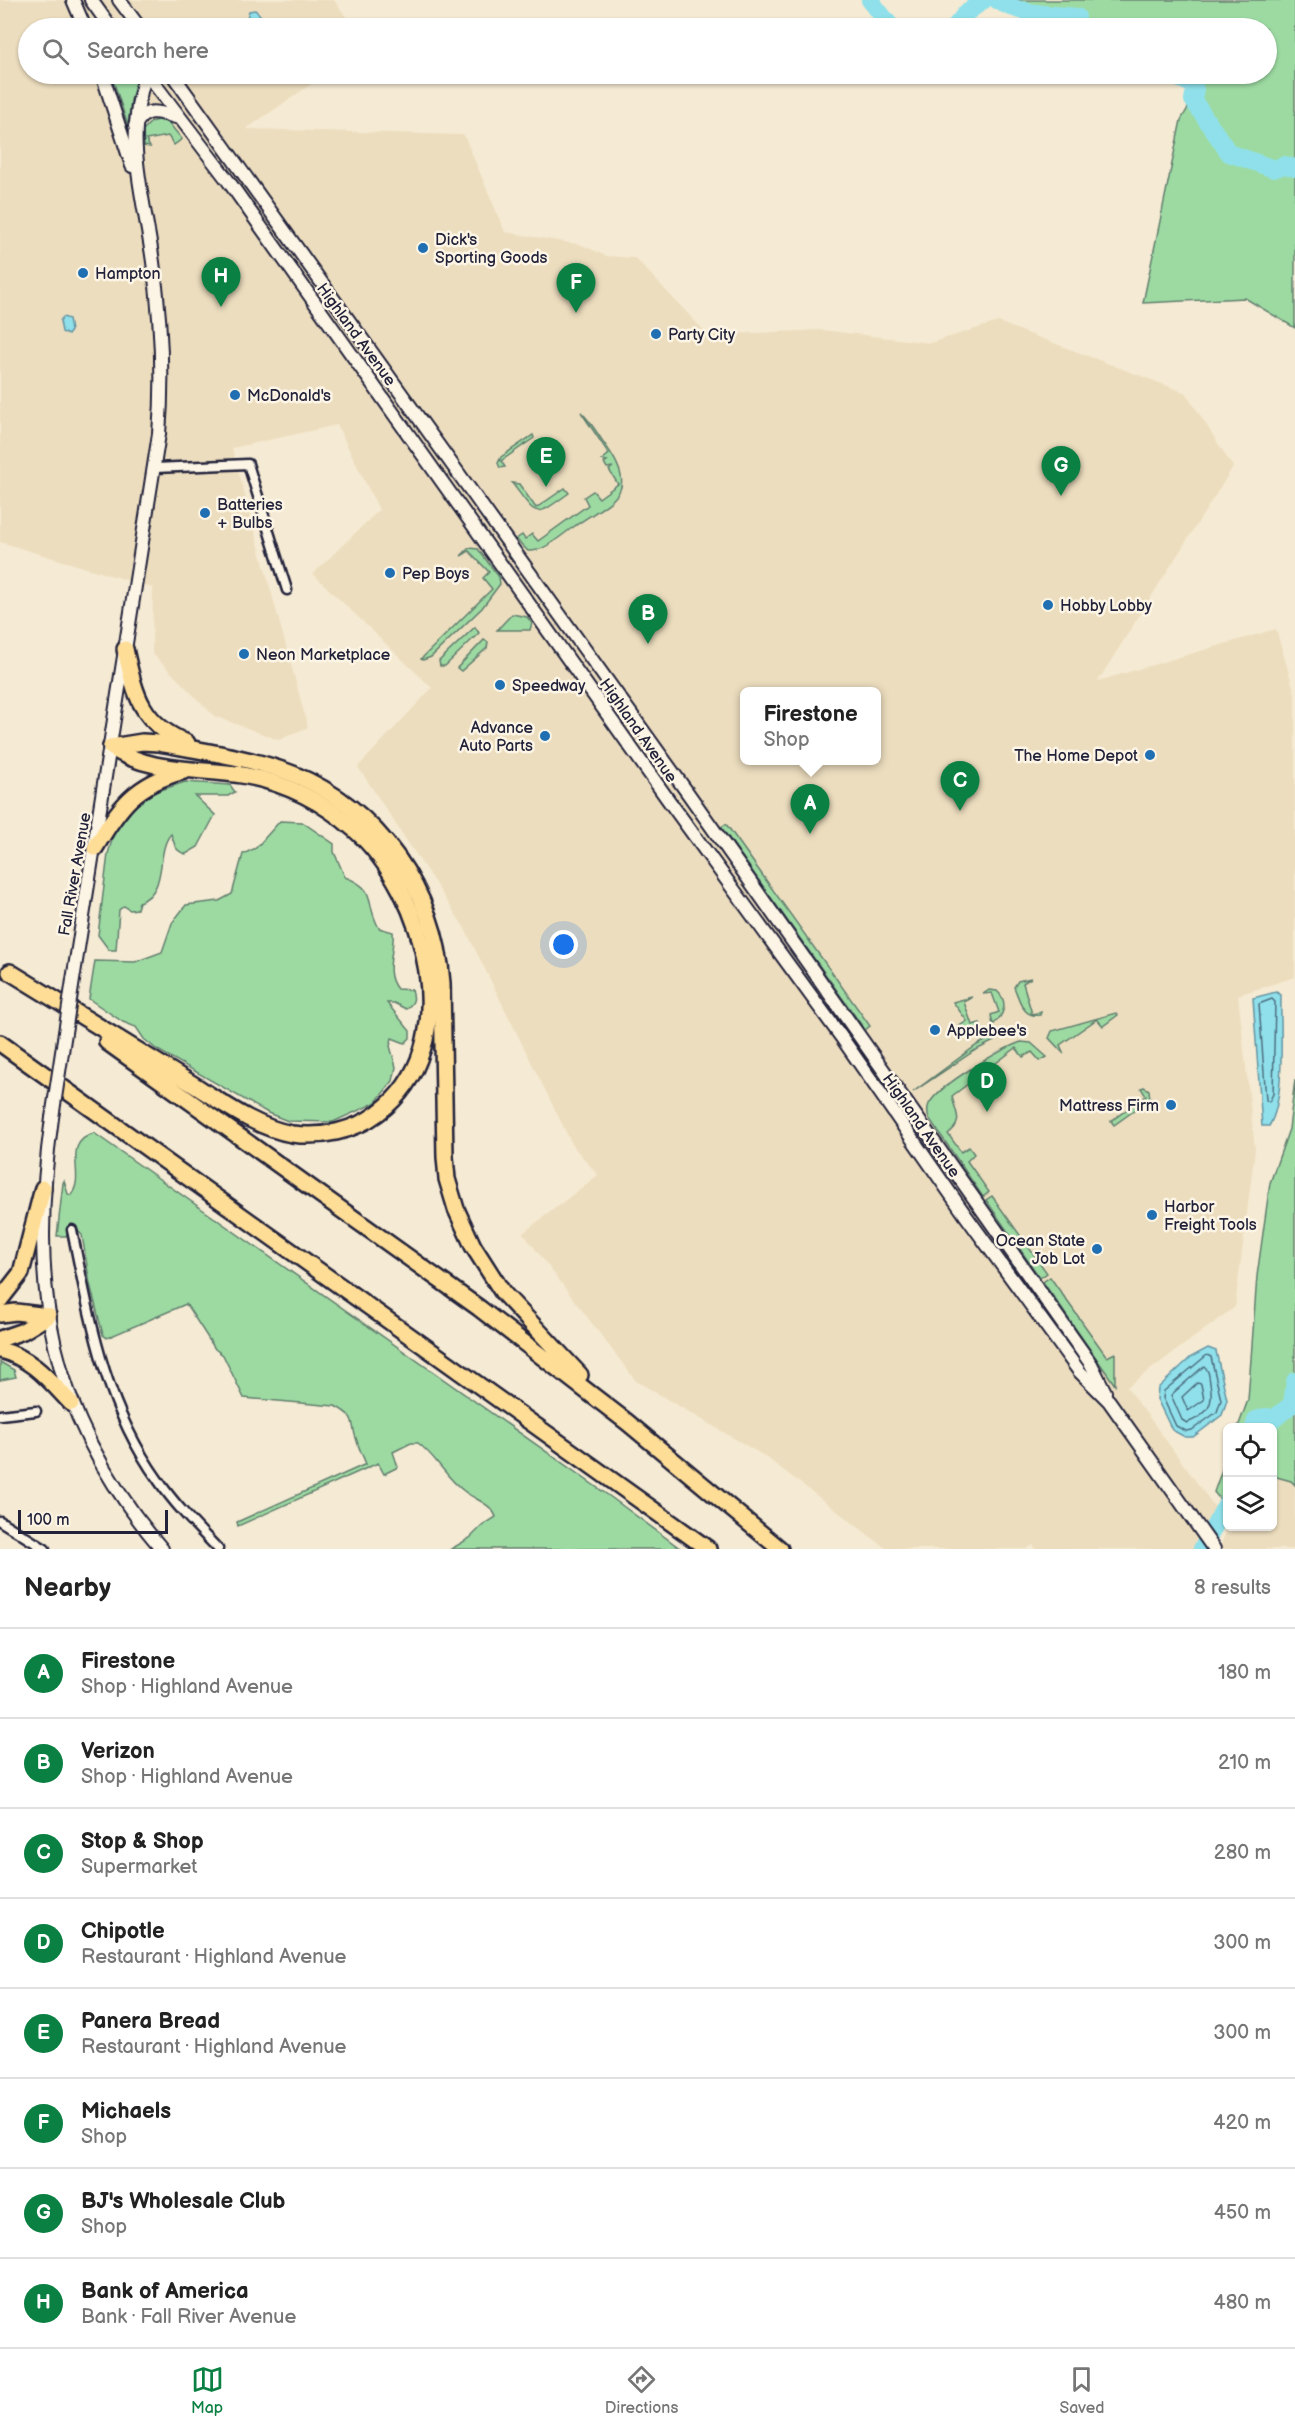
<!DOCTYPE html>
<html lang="en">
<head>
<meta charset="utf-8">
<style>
	:root { --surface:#fff; --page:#f2f2f2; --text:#222; --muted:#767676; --line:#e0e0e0; --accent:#0b8043 }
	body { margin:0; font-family:"Balsamiq Sans",sans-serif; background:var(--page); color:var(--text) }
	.controls { position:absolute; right:18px; bottom:18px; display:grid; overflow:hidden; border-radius:9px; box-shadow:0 2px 4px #0004 }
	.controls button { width:54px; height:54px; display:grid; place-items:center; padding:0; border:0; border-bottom:2px solid var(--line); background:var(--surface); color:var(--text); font:30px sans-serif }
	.scale { position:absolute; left:18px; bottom:15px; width:150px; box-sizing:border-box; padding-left:6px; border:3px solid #22223b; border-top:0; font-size:16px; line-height:21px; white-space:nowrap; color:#22223b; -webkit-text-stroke:4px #fcf5e5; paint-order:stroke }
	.you { position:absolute; left:564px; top:945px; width:21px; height:21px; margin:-15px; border:4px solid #fff; border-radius:50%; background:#1a73e8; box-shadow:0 0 0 9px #1a73e833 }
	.badge { display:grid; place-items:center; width:39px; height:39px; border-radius:50%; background:var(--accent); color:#fff; font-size:20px; font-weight:700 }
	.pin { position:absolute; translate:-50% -50px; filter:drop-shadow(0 2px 3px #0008) }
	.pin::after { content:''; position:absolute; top:32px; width:21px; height:18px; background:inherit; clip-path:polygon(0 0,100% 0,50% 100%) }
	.popup { position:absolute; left:740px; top:687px; width:141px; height:78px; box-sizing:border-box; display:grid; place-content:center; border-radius:9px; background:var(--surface); filter:drop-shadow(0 2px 4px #0005); font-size:20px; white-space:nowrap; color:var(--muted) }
	.popup b { font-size:22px; color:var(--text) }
	.popup::after { content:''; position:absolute; left:50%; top:100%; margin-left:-12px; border:12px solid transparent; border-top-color:var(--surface) }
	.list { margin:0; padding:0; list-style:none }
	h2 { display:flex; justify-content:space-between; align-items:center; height:78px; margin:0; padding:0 24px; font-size:26px }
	h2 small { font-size:20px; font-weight:400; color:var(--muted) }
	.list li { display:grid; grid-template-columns:39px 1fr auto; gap:18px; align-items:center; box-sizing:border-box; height:90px; padding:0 24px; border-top:2px solid var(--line) }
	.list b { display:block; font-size:22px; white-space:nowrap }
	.list p { margin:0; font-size:20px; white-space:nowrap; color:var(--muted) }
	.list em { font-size:20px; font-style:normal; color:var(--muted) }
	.icon { flex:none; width:33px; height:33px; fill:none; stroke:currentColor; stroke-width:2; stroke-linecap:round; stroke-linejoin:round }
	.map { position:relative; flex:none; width:1295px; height:1549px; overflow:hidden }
	.search { position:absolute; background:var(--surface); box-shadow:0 2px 4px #0004; left:18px; right:18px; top:18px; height:66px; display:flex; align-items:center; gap:15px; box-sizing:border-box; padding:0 21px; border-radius:33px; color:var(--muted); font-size:22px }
	.sheet { height:798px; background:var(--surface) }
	nav { display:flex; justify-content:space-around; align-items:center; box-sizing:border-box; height:84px; border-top:2px solid var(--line); background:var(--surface); font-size:16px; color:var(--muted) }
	nav a { display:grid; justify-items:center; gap:3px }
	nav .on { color:var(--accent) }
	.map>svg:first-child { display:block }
	.built { fill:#ecddbe; fill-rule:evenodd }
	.green { fill:#9ddaa2; stroke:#607e6e; stroke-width:1.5 }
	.water { fill:#8fe0ea; stroke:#6394a4; stroke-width:1.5 }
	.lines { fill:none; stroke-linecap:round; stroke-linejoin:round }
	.shore { stroke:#4e6e81; stroke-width:1.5 }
	.river { stroke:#8fe0ea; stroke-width:18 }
	.street-casing { stroke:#22223b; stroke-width:13 }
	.secondary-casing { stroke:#22223b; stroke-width:16 }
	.highway-casing { stroke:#22223b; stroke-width:20 }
	.street { stroke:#fcf5e5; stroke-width:8 }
	.secondary { stroke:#fcf5e5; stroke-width:12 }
	.highway { stroke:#fedd96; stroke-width:15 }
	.secondary-bridge-casing { stroke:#22223b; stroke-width:16; stroke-linecap:butt }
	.secondary-bridge { stroke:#fcf5e5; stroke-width:12 }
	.poi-dot { fill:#1f6fb2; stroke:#fcf5e5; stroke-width:2 }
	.labels { text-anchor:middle; stroke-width:5; stroke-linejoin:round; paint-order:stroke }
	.poi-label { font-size:16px; fill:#22223b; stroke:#fcf5e5; text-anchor:start }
	.street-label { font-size:16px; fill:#22223b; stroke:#fcf5e5 }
</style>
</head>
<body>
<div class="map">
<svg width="1295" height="1549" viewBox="0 0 1295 1549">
	<rect width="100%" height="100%" fill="#f5ead3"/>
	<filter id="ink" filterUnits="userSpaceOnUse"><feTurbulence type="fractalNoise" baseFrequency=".0167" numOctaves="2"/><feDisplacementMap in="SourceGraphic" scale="12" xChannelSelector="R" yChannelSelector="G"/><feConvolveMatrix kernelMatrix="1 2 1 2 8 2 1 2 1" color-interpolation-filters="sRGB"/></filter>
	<g filter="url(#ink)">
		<g class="built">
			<path d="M0 0H334L354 28H28V74H326L246 129 464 135 505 232 582 245 606 256 635 258 708 335 822 330 930 343 998 322 1186 393 1233 467 1098 681 1276 629 1295 694V977L1238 995 1255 1149 1235 1307 1127 1387 1222 1517 1200 1549H1036L1033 1545 1026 1549H887L766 1457 636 1381 523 1233 598 1175 573 1146 464 927 358 767 432 688 313 574 379 510 337 425 232 448 308 727 279 740 214 716 152 653 153 588 0 542ZM744 692H876V760H744Z"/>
			<polygon points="1273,1476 1291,1481 1295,1485 1295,1549 1220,1549 1227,1526 1272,1526"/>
		</g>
		<g class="green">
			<polygon points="1012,0 1295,0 1295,328 1245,298 1143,303 1181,120 1196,94 1179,83 1172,74 1266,74 1266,28 1042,28 1026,10"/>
			<polygon points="111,74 137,74 138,76 131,100 128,126"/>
			<polygon points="160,119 168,122 182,139 174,145 168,136 146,140 150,147 144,146 143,130 151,122"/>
			<path d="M581 412C591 421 598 435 606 446 642 496 610 500 572 528 559 537 544 552 528 551L516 539 522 535 525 539 532 534 538 541 588 505 584 497 593 491 599 498 618 484 609 470 613 467 607 468 604 463 607 461 602 460 609 454Z"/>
			<polygon points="533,435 534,438 501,461 505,467 500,468 498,463 501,457"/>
			<path d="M512 483 519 484 536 508 565 488 569 493C533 519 538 517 512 483Z"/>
			<polygon points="469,548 478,549 499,577 500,584 482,608 431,657 423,660 421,659 492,589 483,578 489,572 469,551 461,556"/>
			<polygon points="512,614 527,617 532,623 530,630 497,630"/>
			<polygon points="475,627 479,633 445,666 440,666 439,661"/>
			<polygon points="484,640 488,642 487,648 461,671 457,668"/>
			<path d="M185 782 230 785 235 792 228 796H195L215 815 198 847 186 854C174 851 175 844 171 834 155 851 169 892 139 902L137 909 130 910 124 906 119 910 116 950H109L98 935 108 854 114 833 143 796Z"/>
			<path d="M280 821 302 822 334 844V852L345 877C379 890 364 902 379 928L393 932C395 951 383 972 397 989L412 990C415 999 414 1003 406 1009L394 1003H387L410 1031V1038L405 1043 392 1038 390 1046 396 1067 393 1081 375 1103 333 1122 288 1121 268 1113 156 1049 144 1039 136 1027 123 1022 89 999 95 961 135 962 162 952 172 923 186 905 219 901 232 894 243 854 256 848Z"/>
			<polygon points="726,824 870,1026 865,1030 721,827"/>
			<path d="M1031 978 1023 983 1032 1014 1041 1012 1040 1015C1023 1018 1020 1001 1014 987L1018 981Z"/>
			<path d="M989 990 997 991C1009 1002 1004 1015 993 1025L991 1015 999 1012 992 993 983 994Z"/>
			<polygon points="972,997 964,1002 972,1025 980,1023 982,1029 964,1037 958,1027 967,1021 953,1002"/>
			<polygon points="1116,1013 1118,1015 1103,1026 1097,1019 1060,1045 1064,1054 1049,1038 1052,1031"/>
			<polygon points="1004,1032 1008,1034 974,1051 913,1092 977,1045"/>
			<path d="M1021 1042 1031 1043 1047 1057 1040 1061 1032 1052 1023 1057 1016 1048 952 1096C955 1113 965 1121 948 1134L961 1152 969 1147 974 1154 967 1161 989 1192 983 1197 929 1118C927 1112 927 1106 931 1101 942 1084 1001 1049 1021 1042Z"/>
			<polygon points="1295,1079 1295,1485 1291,1481 1273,1476 1272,1428 1238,1427 1248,1400 1257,1276 1270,1183 1289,1129"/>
			<polygon points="1144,1087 1149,1090 1151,1110 1145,1103 1114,1125 1111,1121 1146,1096 1141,1088"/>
			<path d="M94 1133 612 1498 681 1549H451L470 1538 482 1526 496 1517C491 1503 475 1500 464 1491 446 1478 436 1456 418 1443H411L393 1452 398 1467 384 1474 378 1463 238 1526 237 1522 366 1464C363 1456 359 1449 357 1441 349 1421 359 1419 335 1406L244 1398 223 1355 215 1349 186 1304 107 1338 103 1335 90 1284 82 1235 73 1226 66 1236H57L63 1183 64 1181 68 1194 71 1195C87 1175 60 1144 94 1133Z"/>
			<polygon points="992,1196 1047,1273 1040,1278 986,1200"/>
			<polygon points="1050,1277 1107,1357 1115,1353 1115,1385 1043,1282"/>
			<polygon points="0,1362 14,1370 16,1377 0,1380"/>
			<polygon points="1227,1456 1227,1508 1214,1492"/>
		</g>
		<g class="water">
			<polygon points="255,10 260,15 257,28 241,28 245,25 249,11"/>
			<polygon points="63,317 69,319 71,331 68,335 62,332 60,321"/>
			<path d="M1276 992 1281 995C1280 1029 1286 1099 1269 1126H1262L1253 998Z"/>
			<polygon points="1208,1348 1216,1351 1227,1400 1222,1415 1193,1437 1185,1437 1172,1430 1157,1399 1158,1388 1191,1357"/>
		</g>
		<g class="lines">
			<g class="shore">
				<polygon points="1272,999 1275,1002 1273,1094 1269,1102 1266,1100 1259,1004"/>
				<polygon points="1207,1355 1211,1357 1221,1400 1217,1412 1192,1430 1186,1431 1176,1426 1163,1398 1164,1391"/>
				<path d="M1204 1366C1209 1370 1209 1376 1210 1383 1214 1405 1209 1414 1187 1423L1182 1420 1171 1395Z"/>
				<polygon points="1197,1383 1201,1384 1204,1400 1188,1411 1182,1397"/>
			</g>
			<g class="river">
				<polyline points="870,0 892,28"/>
				<path d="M997 0C1020 15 1050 14 1077 17L1076 28"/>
				<polyline points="954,28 966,13 984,0"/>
				<polyline points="1169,74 1192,84 1195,89 1193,100 1229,153 1274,169 1284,165 1295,168"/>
				<polyline points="1254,1428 1256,1420 1265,1417 1275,1418 1292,1404 1295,1381"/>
				<polyline points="1202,1549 1228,1501"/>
			</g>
			<g class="street-casing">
				<g id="street">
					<polyline points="155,468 248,464 287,590"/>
					<path d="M72 1230C90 1318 104 1405 158 1480 175 1505 197 1527 218 1549"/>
					<polyline points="0,1415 36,1411"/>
					<polyline points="0,1521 45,1549"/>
				</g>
			</g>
			<g class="secondary-casing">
				<g id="secondary">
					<polyline points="73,0 85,28"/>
					<polyline points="91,0 111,28"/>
					<polyline points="119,0 140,28"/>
					<polyline points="102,74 132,166"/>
					<polyline points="147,74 229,182 669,801 842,1038 966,1216 1079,1371 1109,1401 1214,1549"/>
					<polyline points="172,74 687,792 1091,1364 1105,1392"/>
					<path d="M135 126C145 105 161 113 179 118"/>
					<path d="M73 980 159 434C164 376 161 320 153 262 144 195 123 141 146 74"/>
					<path d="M52 1118C28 1287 48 1416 162 1549"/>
				</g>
			</g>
			<g class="highway-casing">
				<g id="highway">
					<path d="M125 649C135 694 140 723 187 743"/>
					<path d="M111 747 142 742 159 743C203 751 252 758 293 774 379 809 435 891 442 983L445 1157 447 1179 456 1209 473 1246 503 1293 580 1375"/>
					<path d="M95 848C119 807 135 784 184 771"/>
					<path d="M10 972C67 1007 124 1042 181 1077 215 1097 252 1127 292 1134 322 1138 354 1131 378 1113 468 1047 426 892 354 829 322 801 283 782 242 775 199 768 148 773 111 747"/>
					<polyline points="107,1042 479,1308 627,1422 780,1549"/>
					<polyline points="0,1043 708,1549"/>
					<polyline points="0,1300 21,1273 43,1188"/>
					<polyline points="0,1314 16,1312 48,1316"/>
					<polyline points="0,1339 23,1331 48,1316"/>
					<path d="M0 1350C32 1358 49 1380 71 1403"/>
				</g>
			</g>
			<use href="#street" class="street"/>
			<use href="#secondary" class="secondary"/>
			<use href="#highway" class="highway"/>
			<g class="secondary-bridge-casing">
				<polyline id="secondary-bridge" points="52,1118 73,980"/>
			</g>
			<use href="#secondary-bridge" class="secondary-bridge"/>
		</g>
	</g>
	<g class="poi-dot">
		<circle cx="423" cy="248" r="6"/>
		<circle cx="83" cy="273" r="6"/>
		<circle cx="656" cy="334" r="6"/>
		<circle cx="235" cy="395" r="6"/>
		<circle cx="205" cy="513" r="6"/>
		<circle cx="390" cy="573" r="6"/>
		<circle cx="1048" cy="605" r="6"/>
		<circle cx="244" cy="654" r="6"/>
		<circle cx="500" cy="685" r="6"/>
		<circle cx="545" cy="736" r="6"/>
		<circle cx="1150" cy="755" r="6"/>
		<circle cx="935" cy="1030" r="6"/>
		<circle cx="1171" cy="1105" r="6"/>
		<circle cx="1152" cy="1215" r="6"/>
		<circle cx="1097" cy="1249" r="6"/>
	</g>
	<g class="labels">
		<g class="poi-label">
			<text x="435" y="245">Dick's<tspan x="435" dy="18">Sporting Goods</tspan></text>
			<text x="95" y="279">Hampton</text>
			<text x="668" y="340">Party City</text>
			<text x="247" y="401">McDonald's</text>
			<text x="217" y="510">Batteries<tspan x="217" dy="18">+ Bulbs</tspan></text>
			<text x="402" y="579">Pep Boys</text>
			<text x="1060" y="611">Hobby Lobby</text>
			<text x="256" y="660">Neon Marketplace</text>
			<text x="512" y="691">Speedway</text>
			<text x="533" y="733" text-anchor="end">Advance<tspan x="533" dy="18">Auto Parts</tspan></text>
			<text x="1138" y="761" text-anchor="end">The Home Depot</text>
			<text x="947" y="1036">Applebee's</text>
			<text x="1159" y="1111" text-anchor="end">Mattress Firm</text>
			<text x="1164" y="1212">Harbor<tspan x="1164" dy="18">Freight Tools</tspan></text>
			<text x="1085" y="1246" text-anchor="end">Ocean State<tspan x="1085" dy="18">Job Lot</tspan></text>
		</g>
		<g class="street-label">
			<text transform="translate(357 334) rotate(54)" y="6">Highland Avenue</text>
			<text transform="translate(639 730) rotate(55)" y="6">Highland Avenue</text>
			<text transform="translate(74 874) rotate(-80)" y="6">Fall River Avenue</text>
			<text transform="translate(922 1125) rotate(55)" y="6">Highland Avenue</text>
		</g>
	</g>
</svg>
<div class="controls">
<button><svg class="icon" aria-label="locate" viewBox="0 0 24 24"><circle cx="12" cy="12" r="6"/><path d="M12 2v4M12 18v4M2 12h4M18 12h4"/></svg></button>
<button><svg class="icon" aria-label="layers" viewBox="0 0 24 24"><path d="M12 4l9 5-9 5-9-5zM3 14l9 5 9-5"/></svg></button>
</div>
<div class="scale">100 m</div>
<div class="you"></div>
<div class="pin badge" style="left:810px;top:834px">A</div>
<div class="popup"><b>Firestone</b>Shop</div>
<div class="pin badge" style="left:648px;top:644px">B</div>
<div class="pin badge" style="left:960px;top:811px">C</div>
<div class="pin badge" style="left:987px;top:1112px">D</div>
<div class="pin badge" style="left:546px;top:487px">E</div>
<div class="pin badge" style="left:576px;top:313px">F</div>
<div class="pin badge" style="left:1061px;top:496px">G</div>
<div class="pin badge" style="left:221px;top:307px">H</div>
<div class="search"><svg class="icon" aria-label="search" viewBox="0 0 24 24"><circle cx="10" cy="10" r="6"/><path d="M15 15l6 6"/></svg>Search here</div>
</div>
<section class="sheet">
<h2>Nearby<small>8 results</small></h2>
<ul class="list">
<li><span class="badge">A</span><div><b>Firestone</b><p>Shop · Highland Avenue</p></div><em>180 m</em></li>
<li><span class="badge">B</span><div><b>Verizon</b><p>Shop · Highland Avenue</p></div><em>210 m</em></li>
<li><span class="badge">C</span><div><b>Stop &amp; Shop</b><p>Supermarket</p></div><em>280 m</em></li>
<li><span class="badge">D</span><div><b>Chipotle</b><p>Restaurant · Highland Avenue</p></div><em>300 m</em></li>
<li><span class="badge">E</span><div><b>Panera Bread</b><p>Restaurant · Highland Avenue</p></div><em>300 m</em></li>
<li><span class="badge">F</span><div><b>Michaels</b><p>Shop</p></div><em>420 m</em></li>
<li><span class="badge">G</span><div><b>BJ's Wholesale Club</b><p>Shop</p></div><em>450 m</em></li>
<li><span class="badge">H</span><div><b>Bank of America</b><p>Bank · Fall River Avenue</p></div><em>480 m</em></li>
</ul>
</section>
<nav>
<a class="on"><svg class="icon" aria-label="map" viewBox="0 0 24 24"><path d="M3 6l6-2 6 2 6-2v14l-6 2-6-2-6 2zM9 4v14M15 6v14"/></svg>Map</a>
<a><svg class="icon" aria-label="directions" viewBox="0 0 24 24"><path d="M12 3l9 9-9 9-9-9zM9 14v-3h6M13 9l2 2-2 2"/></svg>Directions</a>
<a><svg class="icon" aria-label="saved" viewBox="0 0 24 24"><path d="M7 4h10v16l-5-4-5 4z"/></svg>Saved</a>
</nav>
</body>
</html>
